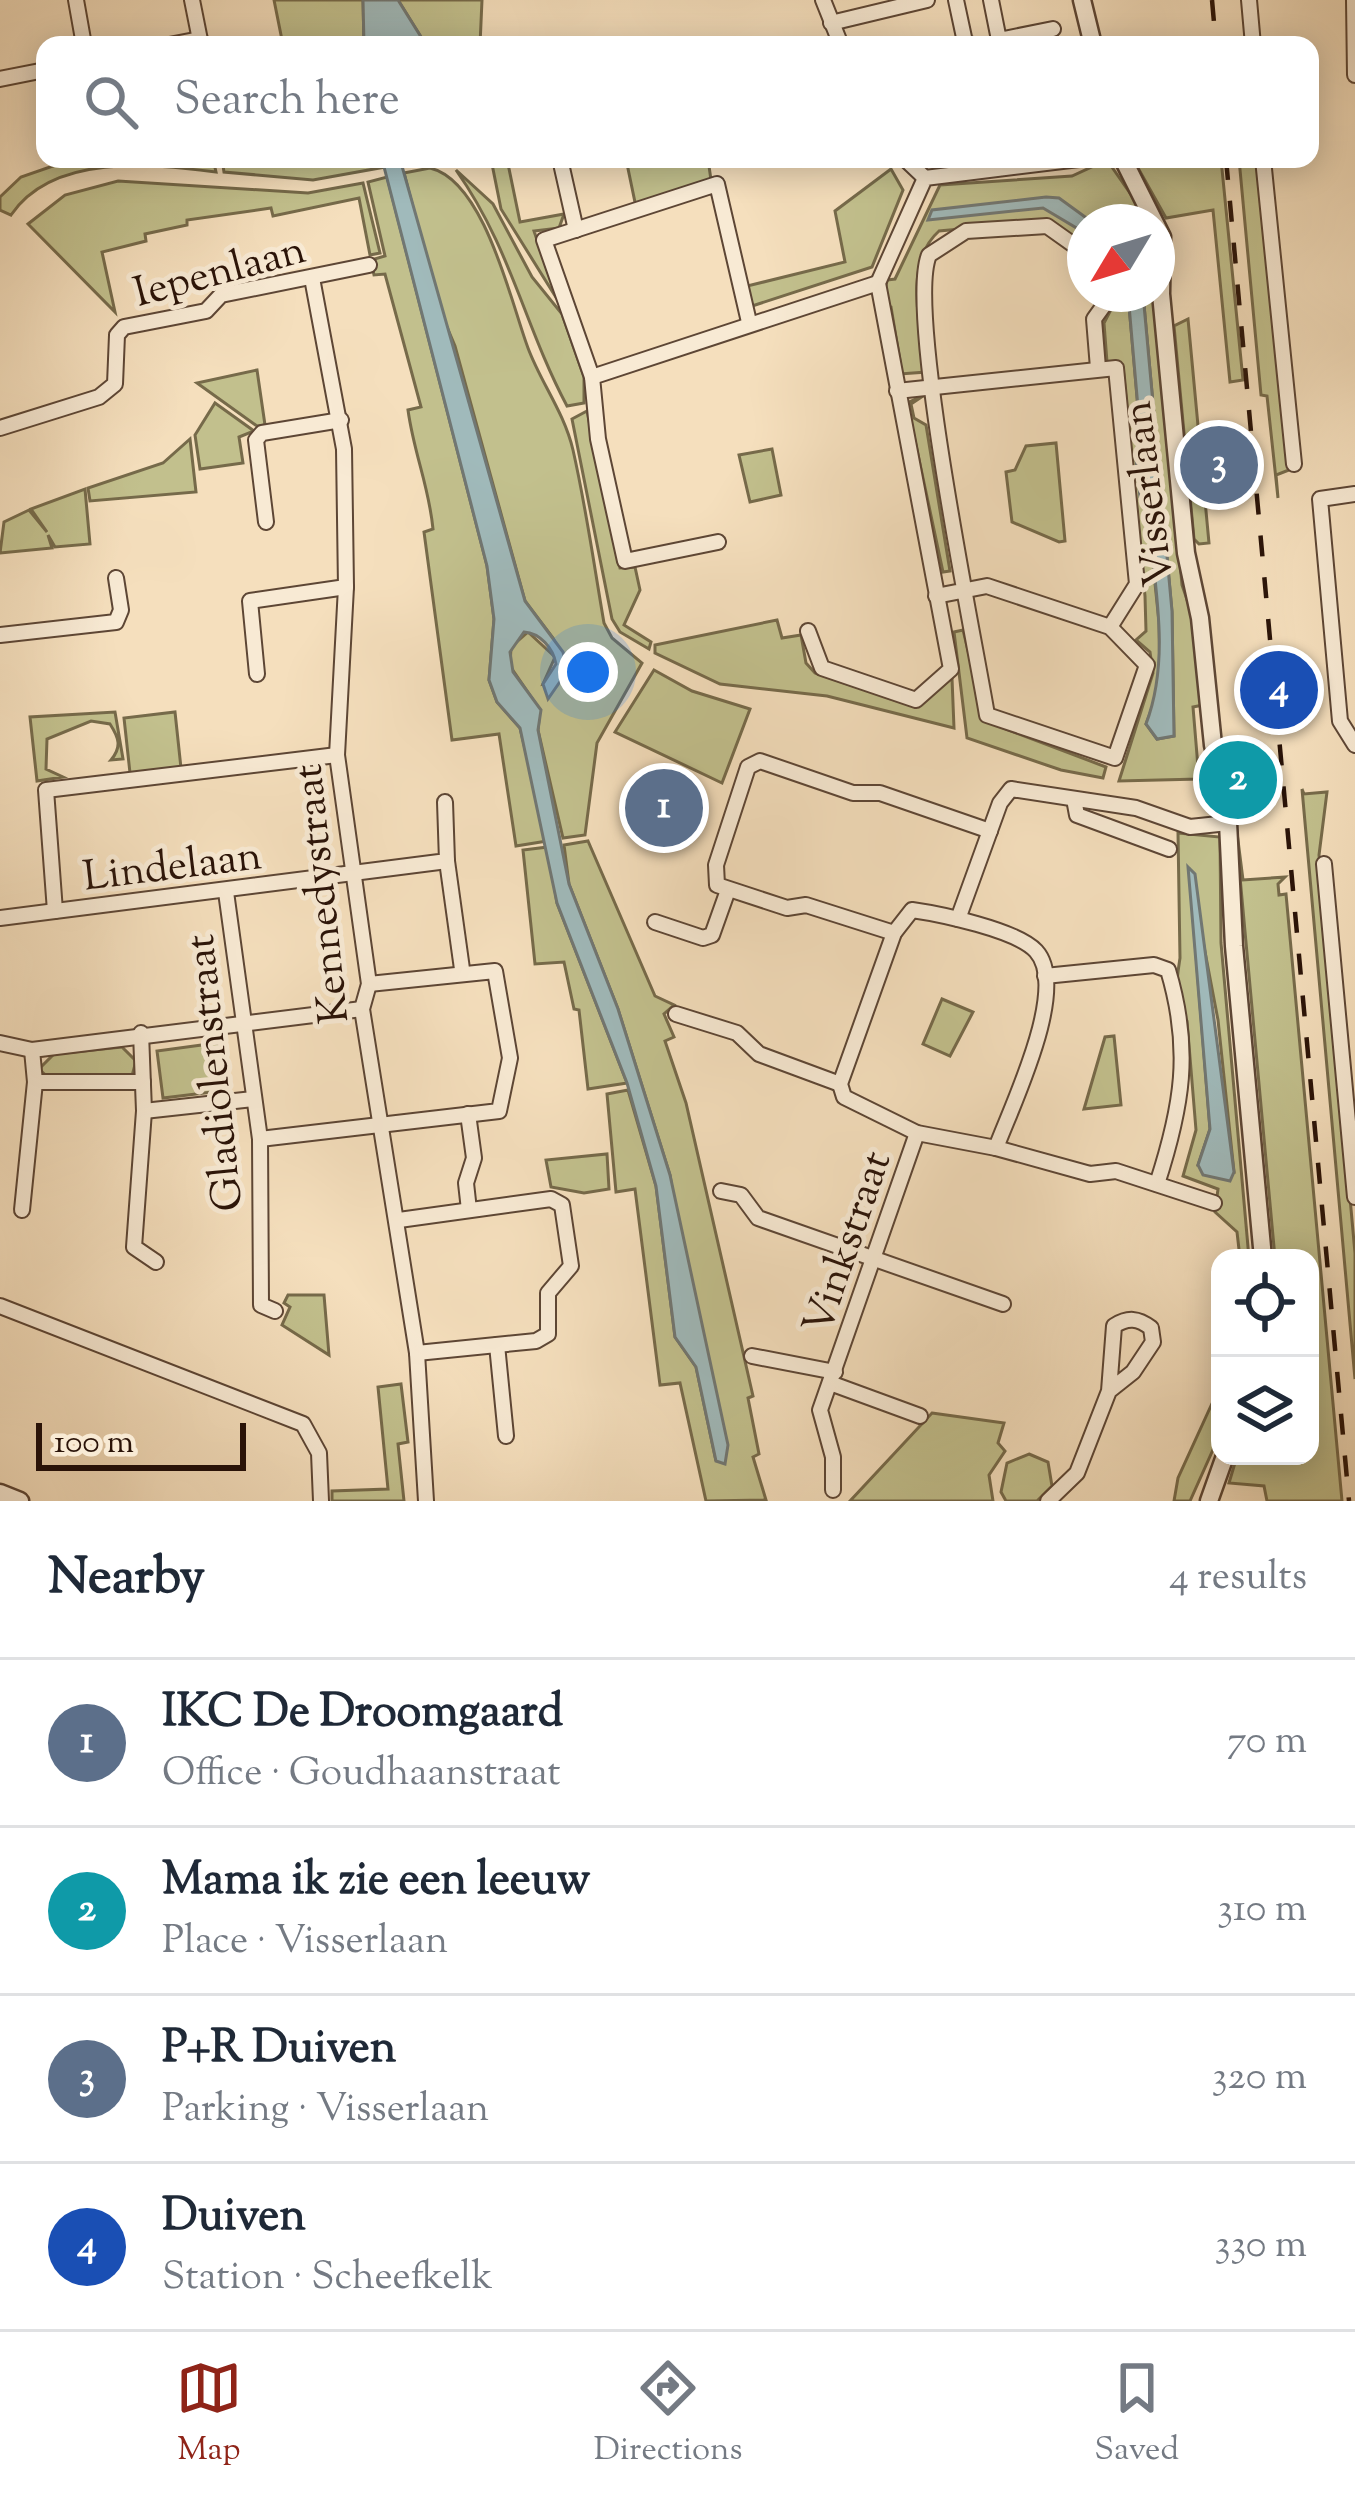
<!DOCTYPE html>
<html lang="en">
<head>
<meta charset="utf-8">
<style>
	:root { --surface:#fff; --page:#f2f2f3; --text:#1f2937; --muted:#747a83; --line:#e0e1e3; --accent:#8f2418 }
	body { margin:0; font-family:"Sorts Mill Goudy",serif; background:var(--page); color:var(--text) }
	.controls { position:absolute; right:36px; bottom:36px; display:grid; overflow:hidden; border-radius:24px; box-shadow:0 6px 30px #0003 }
	.controls button { width:108px; height:108px; display:grid; place-items:center; padding:0; border:0; border-bottom:3px solid var(--line); background:var(--surface); color:var(--text); font:60px sans-serif }
	.compass { position:absolute; left:1067px; top:204px; width:108px; height:108px; border-radius:50%; background:var(--surface); box-shadow:0 6px 30px #0003; rotate:232deg }
	.scale { position:absolute; left:36px; bottom:30px; width:210px; box-sizing:border-box; padding-left:12px; border:6px solid #2a1308; border-top:0; font-size:33px; line-height:42px; white-space:nowrap; color:#2a1308; -webkit-text-stroke:9px #f8ead4; paint-order:stroke }
	.you { position:absolute; left:588px; top:672px; width:42px; height:42px; margin:-30px; border:9px solid #fff; border-radius:50%; background:#1a73e8; box-shadow:0 0 0 18px #1a73e833 }
	.badge { display:grid; place-items:center; width:78px; height:78px; border-radius:50%; background:var(--accent); color:#fff; font-size:39px; font-weight:700 }
	.pin { position:absolute; translate:-50% -50%; border:6px solid #fff; box-shadow:0 3px 12px #0006 }
	.list { margin:0; padding:0; list-style:none }
	h2 { display:flex; justify-content:space-between; align-items:center; height:156px; margin:0; padding:0 48px; font-size:51px }
	h2 small { font-size:39px; font-weight:400; color:var(--muted) }
	.list li { display:grid; grid-template-columns:78px 1fr auto; gap:36px; align-items:center; box-sizing:border-box; height:168px; padding:0 48px; border-top:3px solid var(--line) }
	.list b { display:block; font-size:45px; white-space:nowrap }
	.list p { margin:0; font-size:39px; white-space:nowrap; color:var(--muted) }
	.list em { font-size:39px; font-style:normal; color:var(--muted) }
	.icon { flex:none; width:66px; height:66px; fill:none; stroke:currentColor; stroke-width:2; stroke-linecap:round; stroke-linejoin:round }
	.map { position:relative; flex:none; width:1355px; height:1501px; overflow:hidden }
	.search { position:absolute; background:var(--surface); box-shadow:0 6px 30px #0003; left:36px; right:36px; top:36px; height:132px; display:flex; align-items:center; gap:30px; box-sizing:border-box; padding:0 42px; border-radius:24px; color:var(--muted); font-size:45px }
	.sheet { height:828px; background:var(--surface) }
	nav { display:flex; justify-content:space-around; align-items:center; box-sizing:border-box; height:168px; border-top:3px solid var(--line); background:var(--surface); font-size:33px; color:var(--muted) }
	nav a { display:grid; justify-items:center; gap:6px }
	nav .on { color:var(--accent) }
	.map>svg:first-child { display:block }
	.green { fill:#c2c08d; stroke:#766a4a; stroke-width:3; fill-rule:evenodd }
	.water { fill:#a0babb; stroke:#717773; stroke-width:3 }
	.lines { fill:none; stroke-linecap:round; stroke-linejoin:round }
	.minor-casing { stroke:#5d4635; stroke-width:18 }
	.tertiary-casing { stroke:#5d4635; stroke-width:21 }
	.minor { stroke:#f8ead4; stroke-width:14 }
	.tertiary { stroke:#f8ead4; stroke-width:16 }
	.rail { stroke:#2a1308; stroke-width:4.5; stroke-dasharray:21 21; stroke-linecap:butt }
	.labels { text-anchor:middle; stroke-width:10; stroke-linejoin:round; paint-order:stroke }
	.street-label { font-size:42px; fill:#2a1308; stroke:#f8ead4 }
</style>
</head>
<body>
<div class="map">
<svg width="1355" height="1501" viewBox="0 0 1355 1501">
	<rect width="100%" height="100%" fill="#f5dfbd"/>
	<filter id="stains"><feTurbulence type="fractalNoise" baseFrequency=".00167" numOctaves="4"/><feColorMatrix values="0 0 0 0 .2 0 0 0 0 .09 0 0 0 0 .02 0 0 0 .5 -.17"/></filter>
	<radialGradient id="worn" r=".72"><stop offset=".6" stop-color="#630" stop-opacity="0"/><stop offset="1" stop-color="#630" stop-opacity=".3"/></radialGradient>
	<g class="green">
		<polygon points="274,0 363,0 364,45 283,45"/>
		<polygon points="398,0 482,0 480,45 426,45"/>
		<path d="M73 159H213L216 172C151 164 53 153 11 215L0 210V197L21 177Z"/>
		<polygon points="222,159 382,159 385,167 313,180 224,172"/>
		<polygon points="491,159 507,159 520,222 564,214 559,228 534,231 557,299 501,209"/>
		<polygon points="626,159 708,159 711,180 636,207"/>
		<polygon points="1133,159 1221,159 1243,380 1230,382 1213,210 1166,218"/>
		<polygon points="1239,159 1259,159 1289,470 1276,475 1278,498 1267,396 1261,395"/>
		<path d="M1107 160 1150 222H1085V245L1049 221 939 231C902 264 921 329 926 372L900 374 895 366 900 361 891 307 883 303 887 280 895 279 940 185 1072 176Z"/>
		<path d="M430 168C485 181 511 303 528 348 541 383 564 412 573 450 586 507 594 565 604 623L612 638 642 663 597 743 585 835 563 838 538 730 540 710 510 666 511 647 528 632 555 657 543 684 564 678 568 670 553 638 525 601 455 346 439 308 404 173Z"/>
		<polygon points="891,169 903,190 872,267 749,307 743,287 845,262 835,211"/>
		<path d="M456 170 493 204 532 277 562 314 584 377V403L567 406C524 325 511 248 456 170Z"/>
		<path d="M387 177 487 566 494 619 489 680 497 702 520 728 547 841 516 846 499 734 452 740 424 532 433 529C429 486 414 454 408 410L421 407 385 274 374 275 371 260 385 256 368 182Z"/>
		<polygon points="118,181 308,193 363,183 380,253 370,255 359,198 273,216 271,208 187,220 187,225 145,234 146,241 102,252 115,312 28,224 65,195"/>
		<polygon points="1119,294 1128,294 1142,454 1136,460 1147,506 1159,622 1160,686 1146,724 1157,739 1174,736 1172,612 1143,294 1155,294 1182,585 1193,617 1203,705 1193,707 1199,779 1119,781 1153,673 1150,652 1136,640 1146,631 1145,596 1123,367 1107,362 1104,323"/>
		<polygon points="1188,319 1209,543 1199,544 1194,539 1174,326"/>
		<polygon points="257,370 265,425 257,426 197,383"/>
		<polygon points="926,394 911,404 914,418 926,425 950,571 943,572 907,403"/>
		<polygon points="215,403 254,431 239,437 243,463 200,469 195,435"/>
		<polygon points="587,411 620,568 635,567 640,590 624,625 651,642 649,649 620,632 612,619 572,419"/>
		<polygon points="190,439 196,492 90,501 88,488 163,463"/>
		<polygon points="1056,443 1065,541 1059,542 1012,522 1006,472 1015,470 1026,446"/>
		<polygon points="772,449 781,495 750,502 739,455"/>
		<polygon points="85,489 90,544 55,547 48,535 52,548 0,553 4,522 29,510 47,532 31,509"/>
		<polygon points="777,620 782,638 801,635 806,663 815,673 916,707 952,678 954,728 827,696 720,684 655,653 655,645"/>
		<polygon points="963,630 985,721 1106,767 1103,778 1061,770 967,738 954,632"/>
		<polygon points="654,670 692,691 750,709 722,783 615,732"/>
		<path d="M115 712 123 759 111 760C122 747 119 738 110 724L91 721 47 739 46 769 63 777 37 781 30 717Z"/>
		<polygon points="175,712 181,768 130,773 124,718"/>
		<polygon points="1302,789 1304,794 1327,792 1319,855 1355,1253 1355,1379"/>
		<polygon points="1233,801 1243,880 1285,877 1278,884 1279,895 1286,894 1342,1501 1267,1501 1264,1486 1229,1483 1237,1456 1310,1456 1310,1258 1275,1258"/>
		<path d="M1178 833 1220 837 1221 943 1249 1258H1240L1237 1232 1215 1212 1218 1189 1183 1176 1196 1130 1187 1021C1172 1001 1177 978 1180 958ZM1189 868 1218 1020 1234 1172 1198 1165 1210 1129Z"/>
		<polygon points="588,841 655,996 674,1005 664,1014 674,1037 665,1041 686,1103 753,1396 748,1398 759,1454 753,1457 766,1500 706,1501 680,1383 660,1385 635,1189 616,1192 607,1094 628,1090 656,1186 675,1337 696,1367 716,1461 670,1175 618,1009 569,884 564,845"/>
		<polygon points="548,847 557,903 627,1083 588,1089 579,1010 574,1009 564,962 535,964 523,850"/>
		<polygon points="942,999 973,1012 950,1056 923,1044"/>
		<polygon points="1114,1036 1121,1105 1084,1109 1105,1037"/>
		<polygon points="224,1042 229,1090 163,1098 157,1051"/>
		<polygon points="122,1047 136,1061 132,1076 57,1075 51,1080 39,1069 54,1054"/>
		<polygon points="607,1154 609,1189 584,1193 551,1187 546,1160"/>
		<polygon points="288,1295 324,1295 329,1355 282,1325 290,1307 284,1303"/>
		<polygon points="401,1384 408,1442 398,1444 404,1501 332,1501 332,1491 388,1489 378,1387"/>
		<polygon points="1220,1386 1220,1434 1190,1501 1174,1501 1178,1478"/>
		<polygon points="932,1413 1004,1423 998,1443 1005,1451 989,1475 993,1501 850,1501"/>
		<polygon points="1029,1454 1048,1462 1052,1486 1037,1501 1006,1501 1001,1492 1007,1463"/>
	</g>
	<g class="water">
		<polygon points="363,0 398,0 426,45 364,45"/>
		<path d="M382 159H400L525 601 563 652 568 670 548 699 543 684 556 664C553 648 540 633 524 632L510 652 513 672 541 710 538 730 569 884 618 1009 670 1175 728 1445 725 1464 716 1461 696 1367 675 1337 656 1186 627 1083 557 903 520 728 497 702 489 680 494 619 487 566Z"/>
		<polygon points="1046,197 1059,198 1092,222 1085,222 1085,233 1043,208 928,220 932,210"/>
		<path d="M1128 294H1143L1172 611 1174 736 1157 739 1146 724C1172 655 1153 579 1147 506L1140 497 1136 460 1142 453Z"/>
		<polygon points="1188,867 1195,874 1234,1172 1230,1181 1203,1175 1198,1165 1210,1129"/>
	</g>
	<g class="lines">
		<g class="minor-casing">
			<g id="minor">
				<polyline points="76,0 84,45"/>
				<polyline points="192,0 201,45"/>
				<polyline points="823,0 841,45"/>
				<polyline points="956,0 965,42 972,45"/>
				<polyline points="991,0 999,40 1053,29"/>
				<polyline points="1249,0 1253,45"/>
				<polyline points="1354,0 1355,75"/>
				<polyline points="831,23 927,0"/>
				<polyline points="169,45 200,39"/>
				<polyline points="0,79 45,70"/>
				<polyline points="560,159 576,230"/>
				<polyline points="905,159 925,178"/>
				<polyline points="1263,159 1294,464"/>
				<polyline points="312,278 344,449 346,587 337,755 369,984 362,1009 417,1353 426,1501"/>
				<polyline points="1098,368 1094,319 1112,294"/>
				<polyline points="592,377 544,240 717,184 749,322"/>
				<polyline points="897,391 1116,368 1137,584 1110,627"/>
				<polyline points="0,428 99,397 115,384 117,335 124,327 206,311 221,295 369,265"/>
				<polyline points="1355,494 1320,499 1340,721 1355,745"/>
				<polyline points="266,522 256,440 262,433 341,420"/>
				<polyline points="718,542 625,561 598,439 592,377 878,283"/>
				<path d="M936 596 987 586 1110 627 1147 665 1115 758 987 715C974 636 906 310 929 255L966 231 1047 226 1085 253"/>
				<polyline points="808,631 822,668 916,700 951,669 878,283 925,178 1079,159"/>
				<polyline points="0,635 116,622 121,610 116,578"/>
				<polyline points="257,674 250,601 346,587"/>
				<polyline points="1074,799 1077,815 1169,849"/>
				<polyline points="447,861 462,969"/>
				<polyline points="1324,864 1355,1197"/>
				<polyline points="226,892 260,1139 261,1305 275,1311"/>
				<path d="M912 910C940 914 1017 930 1036 951 1070 988 1011 1107 996 1148L917 1133 844 1097 840 1084 894 933Z"/>
				<polyline points="55,911 46,790 337,755"/>
				<polyline points="0,918 447,861 445,802"/>
				<polyline points="958,919 1000,803 1011,789 1136,808 1190,827 1228,823"/>
				<polyline points="655,922 703,938 712,935 728,890"/>
				<polyline points="894,933 806,905 787,908 717,885 716,865 748,767 760,761 853,793 880,793 990,831"/>
				<path d="M1045 976 1154 965 1168 970C1192 1050 1182 1107 1157 1184"/>
				<polyline points="676,1014 737,1033 759,1054 840,1084"/>
				<polyline points="141,1033 144,1111 134,1247 156,1262"/>
				<polyline points="0,1043 32,1050"/>
				<polyline points="143,1082 35,1082 32,1050 362,1009"/>
				<polyline points="144,1111 253,1099"/>
				<polyline points="468,1114 474,1158 466,1183 469,1210"/>
				<polyline points="260,1139 499,1111 510,1058 495,971 369,984"/>
				<polyline points="996,1148 1090,1174 1116,1171 1214,1203"/>
				<polyline points="721,1191 741,1195 758,1218 1003,1304"/>
				<polyline points="22,1210 35,1082"/>
				<polyline points="399,1220 551,1199 562,1205 571,1266 548,1293 548,1334 536,1341 417,1353"/>
				<polyline points="0,1306 303,1424 319,1453 321,1501"/>
				<polyline points="497,1345 506,1436"/>
				<polyline points="752,1356 835,1372"/>
				<polyline points="830,1383 920,1416"/>
				<polyline points="833,1490 833,1457 820,1410 917,1133"/>
				<path d="M1048 1501 1077 1473 1109 1391 1114 1326C1128 1317 1138 1318 1151 1328L1153 1342 1133 1372 1109 1391"/>
			</g>
		</g>
		<g class="tertiary-casing">
			<g id="tertiary">
				<polyline points="1082,0 1093,45"/>
				<polyline points="1123,159 1162,237 1161,294 1186,553 1200,618 1213,745 1227,802 1234,946 1263,1258"/>
				<polyline points="0,1493 20,1501"/>
				<polyline points="1209,1501 1225,1456"/>
			</g>
		</g>
		<use href="#minor" class="minor"/>
		<use href="#tertiary" class="tertiary"/>
		<g class="rail">
			<polyline points="1212,0 1216,45"/>
			<polyline points="1226,159 1349,1501"/>
		</g>
	</g>
	<g class="labels">
		<g class="street-label">
			<text transform="translate(219 269) rotate(-15)" y="15">Iepenlaan</text>
			<text transform="translate(1146 494) rotate(-97)" y="15">Visserlaan</text>
			<text transform="translate(172 864) rotate(-7)" y="15">Lindelaan</text>
			<text transform="translate(319 894) rotate(-96)" y="15">Kennedystraat</text>
			<text transform="translate(212 1073) rotate(-96)" y="15">Gladiolenstraat</text>
			<text transform="translate(845 1242) rotate(-71)" y="15">Vinkstraat</text>
		</g>
	</g>
	<rect width="100%" height="100%" filter="url(#stains)"/>
	<rect width="100%" height="100%" fill="url(#worn)"/>
</svg>
<div class="controls">
<button><svg class="icon" aria-label="locate" viewBox="0 0 24 24"><circle cx="12" cy="12" r="6"/><path d="M12 2v4M12 18v4M2 12h4M18 12h4"/></svg></button>
<button><svg class="icon" aria-label="layers" viewBox="0 0 24 24"><path d="M12 4l9 5-9 5-9-5zM3 14l9 5 9-5"/></svg></button>
</div>
<svg class="compass" viewBox="-18 -18 36 36"><path d="M0-13l5 13h-10z" fill="#e53935"/><path d="M0 13l5-13h-10z" fill="#747a83"/></svg>
<div class="scale">100 m</div>
<div class="you"></div>
<div class="pin badge" style="left:664px;top:808px;background:#5c6f8a">1</div>
<div class="pin badge" style="left:1238px;top:780px;background:#0f9aa8">2</div>
<div class="pin badge" style="left:1219px;top:465px;background:#5c6f8a">3</div>
<div class="pin badge" style="left:1279px;top:690px;background:#1a4fb4">4</div>
<div class="search"><svg class="icon" aria-label="search" viewBox="0 0 24 24"><circle cx="10" cy="10" r="6"/><path d="M15 15l6 6"/></svg>Search here</div>
</div>
<section class="sheet">
<h2>Nearby<small>4 results</small></h2>
<ul class="list">
<li><span class="badge" style="background:#5c6f8a">1</span><div><b>IKC De Droomgaard</b><p>Office · Goudhaanstraat</p></div><em>70 m</em></li>
<li><span class="badge" style="background:#0f9aa8">2</span><div><b>Mama ik zie een leeuw</b><p>Place · Visserlaan</p></div><em>310 m</em></li>
<li><span class="badge" style="background:#5c6f8a">3</span><div><b>P+R Duiven</b><p>Parking · Visserlaan</p></div><em>320 m</em></li>
<li><span class="badge" style="background:#1a4fb4">4</span><div><b>Duiven</b><p>Station · Scheefkelk</p></div><em>330 m</em></li>
</ul>
</section>
<nav>
<a class="on"><svg class="icon" aria-label="map" viewBox="0 0 24 24"><path d="M3 6l6-2 6 2 6-2v14l-6 2-6-2-6 2zM9 4v14M15 6v14"/></svg>Map</a>
<a><svg class="icon" aria-label="directions" viewBox="0 0 24 24"><path d="M12 3l9 9-9 9-9-9zM9 14v-3h6M13 9l2 2-2 2"/></svg>Directions</a>
<a><svg class="icon" aria-label="saved" viewBox="0 0 24 24"><path d="M7 4h10v16l-5-4-5 4z"/></svg>Saved</a>
</nav>
</body>
</html>
